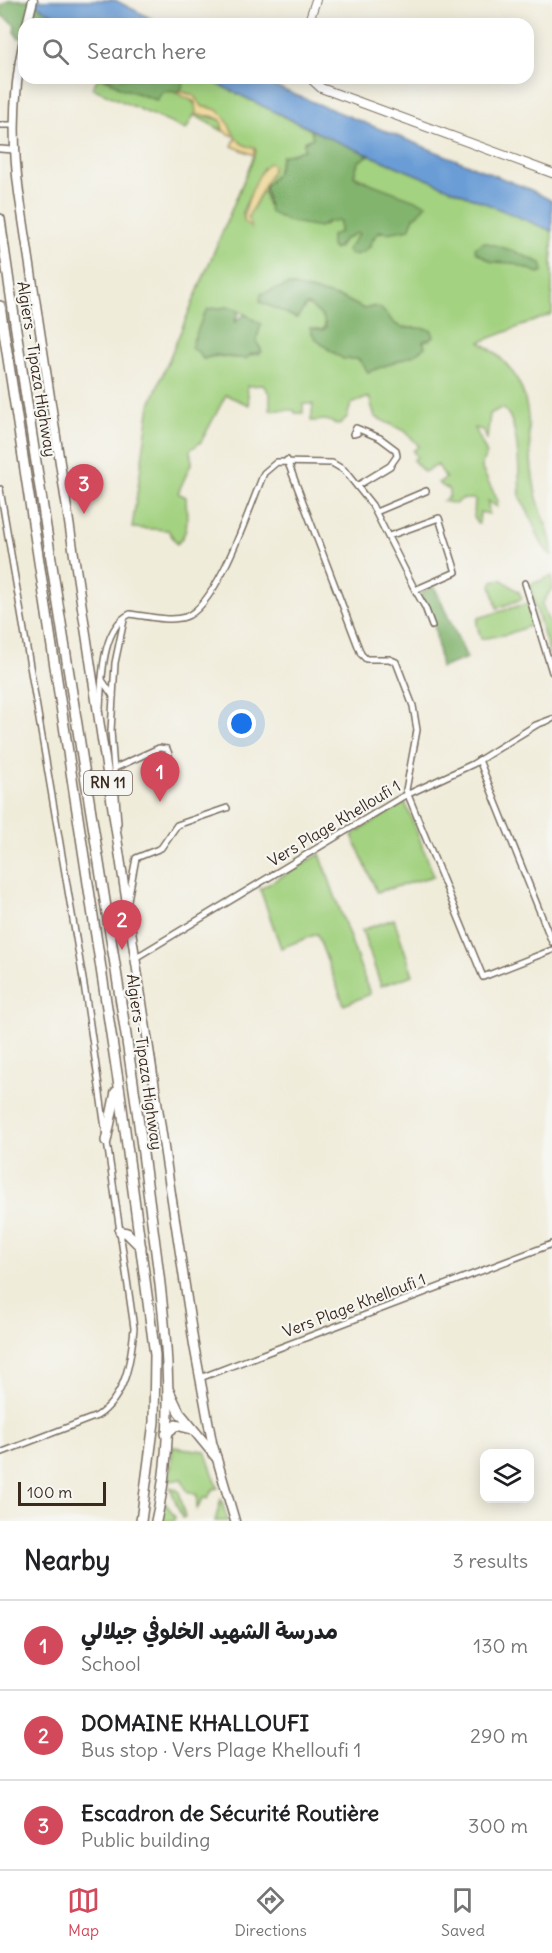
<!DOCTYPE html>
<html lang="en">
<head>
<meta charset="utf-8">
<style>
	:root { --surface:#fff; --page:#f2f2f2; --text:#202124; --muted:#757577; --line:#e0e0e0; --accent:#d1495b }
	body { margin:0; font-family:Delius,"Playpen Sans Arabic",sans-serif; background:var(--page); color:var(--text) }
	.controls { position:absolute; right:18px; bottom:18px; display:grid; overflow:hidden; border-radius:12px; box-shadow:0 3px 15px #0003 }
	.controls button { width:54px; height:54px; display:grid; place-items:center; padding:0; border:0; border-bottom:2px solid var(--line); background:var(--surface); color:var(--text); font:30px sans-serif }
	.scale { position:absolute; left:18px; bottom:15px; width:88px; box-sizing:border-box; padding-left:6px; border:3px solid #3b2a1e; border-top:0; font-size:16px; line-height:21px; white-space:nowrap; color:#3b2a1e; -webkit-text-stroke:4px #f6f6f2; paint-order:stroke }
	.you { position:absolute; left:242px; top:724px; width:21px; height:21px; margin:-15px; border:4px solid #fff; border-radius:50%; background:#1a73e8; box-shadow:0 0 0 9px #1a73e833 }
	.badge { display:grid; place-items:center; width:39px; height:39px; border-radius:50%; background:var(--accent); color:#fff; font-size:20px; font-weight:700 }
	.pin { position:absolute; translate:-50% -50px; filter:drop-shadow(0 2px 3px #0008) }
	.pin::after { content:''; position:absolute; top:32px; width:21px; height:18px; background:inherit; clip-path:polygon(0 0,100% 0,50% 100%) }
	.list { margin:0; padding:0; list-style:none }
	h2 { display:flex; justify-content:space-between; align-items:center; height:78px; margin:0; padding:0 24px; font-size:26px }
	h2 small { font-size:20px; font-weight:400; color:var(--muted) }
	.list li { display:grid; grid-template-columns:39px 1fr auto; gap:18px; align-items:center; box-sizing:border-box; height:90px; padding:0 24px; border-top:2px solid var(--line) }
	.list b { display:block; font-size:22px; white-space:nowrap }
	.list p { margin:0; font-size:20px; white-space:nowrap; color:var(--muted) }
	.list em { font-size:20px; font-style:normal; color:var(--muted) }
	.icon { flex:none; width:33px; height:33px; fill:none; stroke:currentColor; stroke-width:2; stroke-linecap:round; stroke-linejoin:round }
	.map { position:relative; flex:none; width:552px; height:1521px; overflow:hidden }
	.search { position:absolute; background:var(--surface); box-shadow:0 3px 15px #0003; left:18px; right:18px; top:18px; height:66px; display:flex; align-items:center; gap:15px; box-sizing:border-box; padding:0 21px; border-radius:18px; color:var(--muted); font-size:22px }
	.sheet { height:348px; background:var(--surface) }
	nav { display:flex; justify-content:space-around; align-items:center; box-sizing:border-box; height:84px; border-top:2px solid var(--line); background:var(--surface); font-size:16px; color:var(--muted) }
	nav a { display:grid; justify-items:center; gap:3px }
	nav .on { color:var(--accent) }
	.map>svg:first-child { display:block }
	.green { fill:#a3d280; stroke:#6f7e4f; stroke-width:1.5; fill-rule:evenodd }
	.forest { fill:#82b46e; stroke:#5e6f46; stroke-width:1.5 }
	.sand { fill:#eeda9e; stroke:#94825e; stroke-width:1.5 }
	.water { fill:#6b9dd6; stroke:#53647a; stroke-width:1.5 }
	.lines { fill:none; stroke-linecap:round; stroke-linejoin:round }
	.street-casing { stroke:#7a6e60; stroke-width:8 }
	.secondary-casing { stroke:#7a6e60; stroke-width:10 }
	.primary-casing { stroke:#7a6e60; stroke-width:11 }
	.highway-casing { stroke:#7a6e60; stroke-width:12 }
	.street { stroke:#fff; stroke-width:5 }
	.secondary { stroke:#fff; stroke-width:8 }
	.primary { stroke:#fff; stroke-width:8 }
	.highway { stroke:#fff; stroke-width:9 }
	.labels { text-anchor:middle; stroke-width:4.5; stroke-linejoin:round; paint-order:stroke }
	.shield { fill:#f6f6f2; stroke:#73675e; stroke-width:1.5 }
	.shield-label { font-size:15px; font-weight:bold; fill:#3b2a1e }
	.street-label { font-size:16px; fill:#3b2a1e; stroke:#f6f6f2 }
</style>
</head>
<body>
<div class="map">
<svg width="552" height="1521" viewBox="0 0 552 1521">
	<rect width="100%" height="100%" fill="#f6f6f2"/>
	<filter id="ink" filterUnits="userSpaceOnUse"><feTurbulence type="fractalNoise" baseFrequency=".0167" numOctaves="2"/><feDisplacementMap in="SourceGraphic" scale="12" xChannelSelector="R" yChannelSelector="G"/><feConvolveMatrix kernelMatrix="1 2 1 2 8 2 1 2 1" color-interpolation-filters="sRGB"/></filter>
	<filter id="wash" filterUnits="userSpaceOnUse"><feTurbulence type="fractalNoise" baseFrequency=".008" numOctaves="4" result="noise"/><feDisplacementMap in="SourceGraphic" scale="24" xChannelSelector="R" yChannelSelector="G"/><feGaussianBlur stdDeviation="1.35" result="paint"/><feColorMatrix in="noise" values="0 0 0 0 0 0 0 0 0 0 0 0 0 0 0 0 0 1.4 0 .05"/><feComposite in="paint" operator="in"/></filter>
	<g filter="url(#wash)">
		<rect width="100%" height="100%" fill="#f0ecda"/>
		<g class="green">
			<path d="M98 78C109 78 140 97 157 100L162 92 171 91 188 97 206 116 221 120 223 131 194 115 186 130 92 88Z"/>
			<path d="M186 78H205L311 130 313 138 304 142V150L282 156 277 173 265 187C262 221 297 224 324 226L327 222 340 221V232L331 236 339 248 343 240 356 233 359 234 361 253 370 247 376 233 409 229 414 217 380 188 354 175 358 162 369 155 552 231V314L480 342C544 384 522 425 535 489 539 511 552 533 552 555 538 548 532 513 520 498 519 481 520 413 501 408L490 414 487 439 483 430 475 428 487 454 482 463V469L498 501 497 507 488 501 489 514 480 512 479 524H477L474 517 475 499H462L455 504 443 501 449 497V490L438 483 446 478 438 465 424 472 413 460 417 457 413 451 419 446 405 431 375 417 369 397 351 404 347 417 339 425 326 420 311 421 313 404H303V413H295L294 410H270V394L263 385 247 386 249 405 226 395 201 442 190 450 192 462 178 493 186 497C186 513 191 532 177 544L168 530 132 528 150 405 256 151C252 146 245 147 240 142 225 128 228 107 203 107L193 95 180 91ZM263 168 272 171C262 188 257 206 244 221L243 210ZM289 285 345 299 364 309 374 306 381 309 392 323 401 327 414 328 429 340 423 341 425 347 368 372 358 359C335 355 325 354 316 329L323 330 326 321 313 307 306 305 296 318 267 304 261 294ZM229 307C240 310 252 318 260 328L256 341 261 349 260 354C252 353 248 358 241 358 225 359 223 353 203 359L192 342 209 309Z"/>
			<polygon points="552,576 552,588 542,604 552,630 552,662 529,585"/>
			<polygon points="501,579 519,592 522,599 497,608 491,585 493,581"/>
			<polygon points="525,604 529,606 535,624 508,634 481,639 477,625 478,618"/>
			<polygon points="405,802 434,876 377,892 352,835"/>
			<polygon points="320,854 370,994 344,1005 317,934 281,948 260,889"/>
			<polygon points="394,919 413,975 381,986 362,930"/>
			<polygon points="173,1447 205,1451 218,1488 213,1489 207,1499 204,1497 197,1509 197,1495 187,1491 181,1479 169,1481"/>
			<polygon points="170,1487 179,1491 185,1517 182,1518"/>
			<polygon points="221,1499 228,1521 215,1521"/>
			<polygon points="165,1502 175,1517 174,1521 161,1521"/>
		</g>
		<g class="forest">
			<polygon points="9,0 32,0 56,15 93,24 24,24 24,39 18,37 14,32 15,25 1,15 1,6"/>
			<polygon points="105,78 186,78 180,91 162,92 157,100 121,88"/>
			<path d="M311 130 369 155 358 162 354 175 356 178 426 204 418 215 414 217 409 229 387 233 380 231C369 238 373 254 351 255L347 250 359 234 356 233 343 240 335 250 331 246V236L340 232V221L327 222 319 227 288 221 270 212 265 187 277 173 282 156 304 150V142L313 138Z"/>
			<polygon points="484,242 511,250 541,263 543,271 539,273 512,263 492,262 476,252 475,248"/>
			<path d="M289 285 345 299 364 309C367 309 370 307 373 307 384 305 390 323 399 326 410 331 421 325 432 331L434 337 423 341 425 347 414 355 368 372 359 359H343C332 350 314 343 310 328L323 330 326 327 323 317 309 305H306L297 318 260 302 261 294Z"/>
			<polygon points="229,307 237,309 239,313 234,323 245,314 261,324 256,341 262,352 251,354 246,359 216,355 203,359 200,353 191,348 203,316 208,309"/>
			<polygon points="434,586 467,658 441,668 435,628 420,593"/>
		</g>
		<g class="sand">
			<path d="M180 91 193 95 203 107C231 108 225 129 241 143 244 146 251 147 255 148L254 155 232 146 236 137 223 131 221 120 212 116 196 115 195 102 176 93Z"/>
			<path d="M269 163 273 166 272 171 248 217 251 228 244 221C243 209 258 171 269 163Z"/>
		</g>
		<g class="water">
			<path d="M32 0H115L162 24C124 24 60 30 32 0Z"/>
			<polygon points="205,78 254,78 531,190 552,201 552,231 329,138"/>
		</g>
	</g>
	<g filter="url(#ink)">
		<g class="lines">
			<g class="street-casing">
				<g id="street">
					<polyline points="0,125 14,125"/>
					<polyline points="0,149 14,150"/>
					<polyline points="357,433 353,434 356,428 380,438 396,450 397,456 390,466 357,486"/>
					<polyline points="287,460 361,654 366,659 389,659 396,662 413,706 417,730 406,790 483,977 552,950"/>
					<path d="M0 489 86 997 134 1328C131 1360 126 1397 97 1416L0 1453"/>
					<polyline points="376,512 426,491"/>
					<polyline points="389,536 439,518 456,572 415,590 425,607 432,626"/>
					<polyline points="525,583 552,672"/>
					<polyline points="102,680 113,696"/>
					<path d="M100 707C102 680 101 628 130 614 146 616 170 622 185 617 218 606 250 506 264 473L277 462 332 463 344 470 372 505 415 590"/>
					<polyline points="479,760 552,942"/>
					<polyline points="115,768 159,748 167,749 169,754"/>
					<polyline points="118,823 111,731 115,663 124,620"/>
					<polyline points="128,900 136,858 161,848 177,825 227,808"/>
					<polyline points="135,958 402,797 473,764 536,725 552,719"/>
					<polyline points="200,1378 552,1244"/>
				</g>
			</g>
			<g class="secondary-casing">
				<g id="secondary">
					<polyline points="308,24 316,0"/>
					<polyline points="310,78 321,88 552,173"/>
				</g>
			</g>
			<g class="primary-casing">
				<g id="primary">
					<polyline points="27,24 33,0"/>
					<path d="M24 39C13 90 12 141 19 193L194 1345 212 1442 235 1521"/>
				</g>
			</g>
			<g class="highway-casing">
				<g id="highway">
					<path d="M0 219C36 476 79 733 119 990 130 1059 140 1129 149 1199 163 1304 180 1416 156 1521"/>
					<polyline points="0,306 120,1093 155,1355 154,1422 141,1521"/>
					<polyline points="106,1141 116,1092"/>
					<polyline points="120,1231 127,1233 141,1247"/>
					<polyline points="169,1391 179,1412 216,1457"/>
					<polyline points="166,1434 176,1425 192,1429"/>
				</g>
			</g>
			<use href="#street" class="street"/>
			<use href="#secondary" class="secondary"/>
			<use href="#primary" class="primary"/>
			<use href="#highway" class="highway"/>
		</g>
	</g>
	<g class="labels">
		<rect class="shield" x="84" y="771" width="48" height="24" rx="4.5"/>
		<g class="shield-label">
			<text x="108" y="788">RN 11</text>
		</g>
		<g class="street-label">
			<text transform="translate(37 369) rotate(81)" y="6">Algiers - Tipaza Highway</text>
			<text transform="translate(334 823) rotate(-31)" y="6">Vers Plage Khelloufi 1</text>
			<text transform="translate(145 1062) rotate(82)" y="6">Algiers - Tipaza Highway</text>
			<text transform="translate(354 1305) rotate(-21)" y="6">Vers Plage Khelloufi 1</text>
		</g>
	</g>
</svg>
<div class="controls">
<button><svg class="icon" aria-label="layers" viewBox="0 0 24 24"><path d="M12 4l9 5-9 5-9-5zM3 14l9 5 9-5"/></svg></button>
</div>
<div class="scale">100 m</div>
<div class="you"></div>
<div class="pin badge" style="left:160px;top:802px">1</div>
<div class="pin badge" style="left:122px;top:950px">2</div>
<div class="pin badge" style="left:84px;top:514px">3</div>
<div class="search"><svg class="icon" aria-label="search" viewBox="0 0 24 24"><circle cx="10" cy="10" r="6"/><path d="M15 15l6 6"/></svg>Search here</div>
</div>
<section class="sheet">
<h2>Nearby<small>3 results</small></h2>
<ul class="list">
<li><span class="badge">1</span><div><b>مدرسة الشهيد الخلوفي جيلالي</b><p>School</p></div><em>130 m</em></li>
<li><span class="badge">2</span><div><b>DOMAINE KHALLOUFI</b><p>Bus stop · Vers Plage Khelloufi 1</p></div><em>290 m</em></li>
<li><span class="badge">3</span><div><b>Escadron de Sécurité Routière</b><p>Public building</p></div><em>300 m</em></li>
</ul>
</section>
<nav>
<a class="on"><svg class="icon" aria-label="map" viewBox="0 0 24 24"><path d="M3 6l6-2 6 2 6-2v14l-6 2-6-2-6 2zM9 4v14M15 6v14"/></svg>Map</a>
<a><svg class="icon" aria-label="directions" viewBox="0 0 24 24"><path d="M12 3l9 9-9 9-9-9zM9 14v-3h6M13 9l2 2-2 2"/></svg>Directions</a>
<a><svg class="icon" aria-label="saved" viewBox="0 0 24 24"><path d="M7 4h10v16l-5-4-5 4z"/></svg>Saved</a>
</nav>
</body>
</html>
